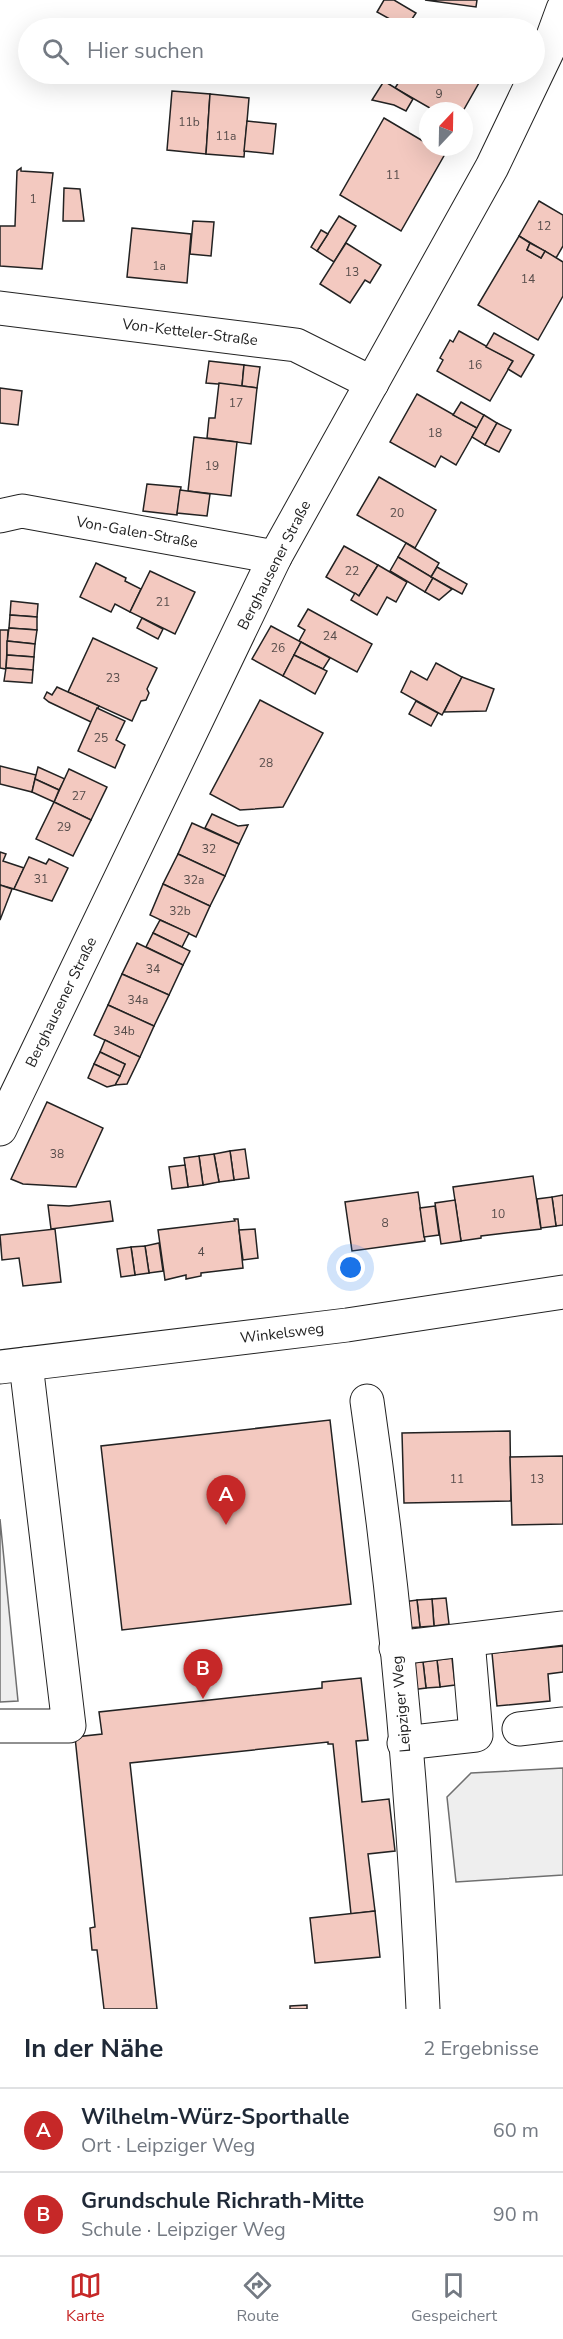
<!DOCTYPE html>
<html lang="de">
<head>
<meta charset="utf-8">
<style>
	:root { --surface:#fff; --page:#f6f6f7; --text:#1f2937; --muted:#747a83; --line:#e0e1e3; --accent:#c62828 }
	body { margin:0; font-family:"Nunito Sans",sans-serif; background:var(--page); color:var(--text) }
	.compass { position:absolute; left:419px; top:102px; width:54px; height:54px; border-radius:50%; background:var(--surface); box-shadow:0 6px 24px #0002; rotate:22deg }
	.you { position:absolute; left:351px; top:1268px; width:21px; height:21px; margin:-15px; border:4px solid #fff; border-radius:50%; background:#1a73e8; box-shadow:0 0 0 9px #1a73e833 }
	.badge { display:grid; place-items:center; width:39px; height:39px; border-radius:50%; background:var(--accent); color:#fff; font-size:20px; font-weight:700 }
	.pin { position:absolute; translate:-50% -50px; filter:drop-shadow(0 2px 3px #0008) }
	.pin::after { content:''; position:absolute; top:32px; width:21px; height:18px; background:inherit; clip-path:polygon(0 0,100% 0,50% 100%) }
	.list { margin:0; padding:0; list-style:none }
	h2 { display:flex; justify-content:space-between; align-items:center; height:78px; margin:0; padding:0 24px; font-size:26px }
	h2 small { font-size:20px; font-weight:400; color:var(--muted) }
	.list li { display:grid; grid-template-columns:39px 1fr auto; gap:18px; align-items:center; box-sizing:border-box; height:84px; padding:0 24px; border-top:2px solid var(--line) }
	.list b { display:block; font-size:22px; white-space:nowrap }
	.list p { margin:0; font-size:20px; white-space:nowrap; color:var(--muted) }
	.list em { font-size:20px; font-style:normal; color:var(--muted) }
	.icon { flex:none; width:33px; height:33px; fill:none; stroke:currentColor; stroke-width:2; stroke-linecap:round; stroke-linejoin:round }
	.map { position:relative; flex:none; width:563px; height:2009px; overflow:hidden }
	.search { position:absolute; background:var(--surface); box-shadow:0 6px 24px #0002; left:18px; right:18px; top:18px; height:66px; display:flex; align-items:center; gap:15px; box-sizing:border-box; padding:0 21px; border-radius:33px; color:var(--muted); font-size:22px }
	.sheet { height:246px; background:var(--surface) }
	nav { display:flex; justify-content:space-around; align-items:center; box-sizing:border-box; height:84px; border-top:2px solid var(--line); background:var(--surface); font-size:16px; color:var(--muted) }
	nav a { display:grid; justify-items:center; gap:3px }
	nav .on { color:var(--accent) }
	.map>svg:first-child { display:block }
	.green { fill:#eee; stroke:#6f6f6f; stroke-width:1.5 }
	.building { fill:#f3c9c0; stroke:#222; stroke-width:1.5 }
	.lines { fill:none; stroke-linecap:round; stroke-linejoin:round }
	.minor-casing { stroke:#222; stroke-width:35 }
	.major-casing { stroke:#222; stroke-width:35 }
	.minor { stroke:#fff; stroke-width:33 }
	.major { stroke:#fff; stroke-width:33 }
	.labels { text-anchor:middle; stroke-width:4.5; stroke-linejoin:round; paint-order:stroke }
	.number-label { font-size:12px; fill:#564c4a }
	.street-label { font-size:15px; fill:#222; stroke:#fff }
</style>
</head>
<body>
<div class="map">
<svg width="563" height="2009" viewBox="0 0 563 2009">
	<rect width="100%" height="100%" fill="#fff"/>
	<g class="green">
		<polygon points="0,1519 18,1701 0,1702"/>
		<polygon points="563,1768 563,1875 456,1882 447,1797 471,1773"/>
	</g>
	<g class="building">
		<polygon points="384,0 394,0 416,13 406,28 377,12"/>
		<polygon points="425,0 477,0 476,7"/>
		<polygon points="404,74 484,74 463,111 435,111 395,88"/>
		<polygon points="384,81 413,99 406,111 394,105 372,100"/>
		<polygon points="172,91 210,94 206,154 167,150"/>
		<polygon points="210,94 249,98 244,157 206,154"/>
		<polygon points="384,118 428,144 428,147 434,147 445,154 401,231 340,195"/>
		<polygon points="247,121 276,124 273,154 244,151"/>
		<polygon points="21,168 21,171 53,173 42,269 0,266 0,226 15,226 17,171"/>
		<polygon points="64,188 80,189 84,221 63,221"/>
		<polygon points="539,201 563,215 563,246 556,258 519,236"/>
		<polygon points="339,216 356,226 334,262 317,251"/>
		<polygon points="193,221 214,222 211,256 190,254"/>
		<polygon points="132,228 191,234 187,283 127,277"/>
		<polygon points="321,230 328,234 317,251 311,247"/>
		<polygon points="519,236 530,243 527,250 541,258 545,251 563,262 563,296 538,340 478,305"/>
		<polygon points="346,243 381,265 370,283 365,280 350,303 320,284"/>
		<polygon points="530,243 545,251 541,258 527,250"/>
		<polygon points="459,331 513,361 490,401 437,371 443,360 440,358 450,340 453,342"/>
		<polygon points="494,333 534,355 521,377 508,369 513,361 486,347"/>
		<polygon points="209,361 244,365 242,386 206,383"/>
		<polygon points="244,365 260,367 257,388 242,386"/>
		<polygon points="219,383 257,388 251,444 207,438 209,418 215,418"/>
		<polygon points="0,388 22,391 18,425 0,423"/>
		<polygon points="417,394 477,428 456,465 441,456 435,467 390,442"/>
		<polygon points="461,402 484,415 477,428 453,415"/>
		<polygon points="484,415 497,423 485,445 472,437"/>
		<polygon points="497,423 511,430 499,452 485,445"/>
		<polygon points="194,437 237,442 231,496 188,491"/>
		<polygon points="379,477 436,510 415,548 357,515"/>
		<polygon points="147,484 181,487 177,515 143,511"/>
		<polygon points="180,490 210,494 207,516 177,513"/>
		<polygon points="406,543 439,563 431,577 398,557"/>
		<polygon points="344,546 378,565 359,596 326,577"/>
		<polygon points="398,557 433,578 425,592 390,571"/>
		<polygon points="96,563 126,578 125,581 141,589 130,612 115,604 111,612 80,597"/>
		<polygon points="378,565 407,582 396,602 387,597 377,615 351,600 355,593 359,596"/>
		<polygon points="437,567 467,584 462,594 431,577"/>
		<polygon points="150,571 195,592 175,634 130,612"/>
		<polygon points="433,578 452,589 439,600 425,592"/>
		<polygon points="11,601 38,604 37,617 10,615"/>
		<polygon points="308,609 372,644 357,672 299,641 305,630 298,626"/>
		<polygon points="10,615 37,617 37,630 9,628"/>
		<polygon points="142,618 163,629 158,639 137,628"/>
		<polygon points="271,626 301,642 283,676 252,659"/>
		<polygon points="9,628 37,630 35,644 7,641"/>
		<polygon points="0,630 8,630 6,669 0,668"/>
		<polygon points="93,638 157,668 147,689 149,693 146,700 141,701 132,721 68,692"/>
		<polygon points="7,641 35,644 34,657 7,655"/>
		<polygon points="301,642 330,658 323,669 294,655"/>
		<polygon points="7,655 34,657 33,670 6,668"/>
		<polygon points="294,655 327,671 315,694 283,676"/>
		<polygon points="436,663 462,677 442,715 401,692 411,671 427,680"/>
		<polygon points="6,668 33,670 32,683 4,681"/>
		<polygon points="462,677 494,689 486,711 444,712"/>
		<polygon points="57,687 99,706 91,722 49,702 44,698 47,692 52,695"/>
		<polygon points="260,700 323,733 283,807 240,810 210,794"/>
		<polygon points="416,701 438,713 431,726 409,714"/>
		<polygon points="97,708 125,721 116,740 125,745 115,768 78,751"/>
		<polygon points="0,766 36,775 32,792 0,784"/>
		<polygon points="38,767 65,779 59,790 35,779"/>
		<polygon points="69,769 107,787 91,820 54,802"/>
		<polygon points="35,779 59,790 54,802 32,792"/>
		<polygon points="54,802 91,820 73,856 36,839"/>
		<polygon points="212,814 238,826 248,825 239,844 205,828"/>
		<polygon points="192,823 239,844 225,876 178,854"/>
		<polygon points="0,852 6,854 3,861 24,868 14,889 0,885"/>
		<polygon points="178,854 225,876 210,906 163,884"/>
		<polygon points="29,857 46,864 49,859 68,868 52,901 14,889"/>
		<polygon points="163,884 210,906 196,937 150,915"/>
		<polygon points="0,885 12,889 0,920"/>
		<polygon points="160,920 189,933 182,947 153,933"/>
		<polygon points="153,933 190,951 183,965 146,947"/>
		<polygon points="137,943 183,965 169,995 122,974"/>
		<polygon points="122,974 169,995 154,1026 108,1005"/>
		<polygon points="108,1005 154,1026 140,1057 94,1035"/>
		<polygon points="105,1040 140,1057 127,1084 115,1085 125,1064 100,1052"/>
		<polygon points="100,1052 125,1064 120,1076 94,1064"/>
		<polygon points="94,1064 120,1076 115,1085 107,1087 88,1078"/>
		<polygon points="47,1102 103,1128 76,1187 23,1184 11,1179"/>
		<polygon points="245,1149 249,1178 234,1180 230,1151"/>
		<polygon points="230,1151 234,1180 219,1182 214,1154"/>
		<polygon points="214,1154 219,1182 203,1185 199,1156"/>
		<polygon points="199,1156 203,1185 188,1187 184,1158"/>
		<polygon points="185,1165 188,1187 172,1189 169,1167"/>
		<polygon points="533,1176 541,1229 481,1236 481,1238 461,1241 453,1187"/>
		<polygon points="418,1192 425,1241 352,1251 345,1202"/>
		<polygon points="563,1195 563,1225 556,1226 552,1197"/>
		<polygon points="552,1197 556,1226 541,1228 537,1199"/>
		<polygon points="455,1200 461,1241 441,1244 435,1203"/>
		<polygon points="110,1201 113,1221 51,1229 48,1205 69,1206"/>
		<polygon points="435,1206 439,1235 424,1237 420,1208"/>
		<polygon points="234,1219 238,1219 243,1268 201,1273 201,1276 186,1279 186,1275 165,1280 158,1230 235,1221"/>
		<polygon points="55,1229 61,1282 23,1286 19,1258 2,1260 0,1235"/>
		<polygon points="255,1229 258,1258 243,1260 239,1230"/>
		<polygon points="159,1243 163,1271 149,1273 145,1246"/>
		<polygon points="145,1246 149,1273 135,1275 131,1247"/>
		<polygon points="131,1247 135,1275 121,1277 117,1249"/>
		<polygon points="330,1420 351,1604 122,1630 101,1446"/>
		<polygon points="510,1431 511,1501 404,1503 402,1433"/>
		<polygon points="563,1456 563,1524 512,1525 510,1457"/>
		<polygon points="446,1598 449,1624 434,1626 432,1599"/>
		<polygon points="432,1599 434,1626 420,1627 417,1600"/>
		<polygon points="417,1600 420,1627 406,1628 403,1602"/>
		<polygon points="563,1646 563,1672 548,1674 550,1701 497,1706 492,1653"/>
		<polygon points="452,1658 455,1685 440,1687 437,1660"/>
		<polygon points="437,1660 440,1687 426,1688 423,1662"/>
		<polygon points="423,1662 426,1688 411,1690 409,1663"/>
		<polygon points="361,1678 368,1740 356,1741 362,1802 389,1799 395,1851 368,1854 375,1911 351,1914 333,1744 328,1744 328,1742 130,1763 157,2009 104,2009 97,1950 92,1950 90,1928 95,1927 75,1737 102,1734 99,1712 322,1688 322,1682"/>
		<polygon points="375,1911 380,1957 315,1963 310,1918"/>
		<polygon points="307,2005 307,2009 290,2009 290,2006"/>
	</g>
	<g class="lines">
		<g class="minor-casing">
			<g id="minor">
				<polyline points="0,308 296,345 372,383"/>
				<polyline points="0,516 22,511 275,557"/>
				<polyline points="0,1129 275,557 492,167 548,50 563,9"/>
				<path d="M367 1401C396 1602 414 1806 423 2009"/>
				<polyline points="396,1648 563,1628"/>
				<polyline points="0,1726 69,1726 26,1364"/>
				<polyline points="519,1729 563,1724"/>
				<polyline points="404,1743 476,1735 468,1640"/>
			</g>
		</g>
		<g class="major-casing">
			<polyline id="major" points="0,1367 347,1325 563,1292"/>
		</g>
		<use href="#minor" class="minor"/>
		<use href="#major" class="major"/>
	</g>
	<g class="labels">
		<g class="number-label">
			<text x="439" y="98">9</text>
			<text x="189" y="126">11b</text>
			<text x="226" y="140">11a</text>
			<text x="393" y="179">11</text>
			<text x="33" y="203">1</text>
			<text x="544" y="230">12</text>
			<text x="159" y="270">1a</text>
			<text x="352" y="276">13</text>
			<text x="528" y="283">14</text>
			<text x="475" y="369">16</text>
			<text x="236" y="407">17</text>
			<text x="435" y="437">18</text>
			<text x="212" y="470">19</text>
			<text x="397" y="517">20</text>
			<text x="352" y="575">22</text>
			<text x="163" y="606">21</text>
			<text x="330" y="640">24</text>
			<text x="278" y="652">26</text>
			<text x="113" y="682">23</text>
			<text x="101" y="742">25</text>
			<text x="266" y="767">28</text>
			<text x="79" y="800">27</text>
			<text x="64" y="831">29</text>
			<text x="209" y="853">32</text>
			<text x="41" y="883">31</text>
			<text x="194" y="884">32a</text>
			<text x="180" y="915">32b</text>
			<text x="153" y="973">34</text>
			<text x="138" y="1004">34a</text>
			<text x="124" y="1035">34b</text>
			<text x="57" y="1158">38</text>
			<text x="498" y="1218">10</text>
			<text x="385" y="1227">8</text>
			<text x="201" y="1256">4</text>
			<text x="457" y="1483">11</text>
			<text x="537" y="1483">13</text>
		</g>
		<g class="street-label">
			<text transform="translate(190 332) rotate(7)" y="5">Von-Ketteler-Straße</text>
			<text transform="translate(137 532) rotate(10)" y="5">Von-Galen-Straße</text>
			<text transform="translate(274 565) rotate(-63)" y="5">Berghausener Straße</text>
			<text transform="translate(61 1002) rotate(-64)" y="5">Berghausener Straße</text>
			<text transform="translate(282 1333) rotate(-7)" y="5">Winkelsweg</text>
			<text transform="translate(401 1704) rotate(-95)" y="5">Leipziger Weg</text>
		</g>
	</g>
</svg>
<svg class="compass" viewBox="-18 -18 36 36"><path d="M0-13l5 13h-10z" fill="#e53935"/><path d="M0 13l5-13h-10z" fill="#747a83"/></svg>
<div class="you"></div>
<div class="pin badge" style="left:226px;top:1525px">A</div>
<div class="pin badge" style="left:203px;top:1699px">B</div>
<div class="search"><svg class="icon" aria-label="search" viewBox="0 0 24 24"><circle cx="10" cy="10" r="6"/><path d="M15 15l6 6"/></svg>Hier suchen</div>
</div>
<section class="sheet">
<h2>In der Nähe<small>2 Ergebnisse</small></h2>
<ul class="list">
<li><span class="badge">A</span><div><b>Wilhelm-Würz-Sporthalle</b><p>Ort · Leipziger Weg</p></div><em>60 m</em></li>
<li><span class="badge">B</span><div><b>Grundschule Richrath-Mitte</b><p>Schule · Leipziger Weg</p></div><em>90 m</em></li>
</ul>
</section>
<nav>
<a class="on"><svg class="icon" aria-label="map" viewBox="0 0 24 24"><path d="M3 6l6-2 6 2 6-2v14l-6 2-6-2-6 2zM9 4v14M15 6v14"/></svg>Karte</a>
<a><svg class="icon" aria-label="directions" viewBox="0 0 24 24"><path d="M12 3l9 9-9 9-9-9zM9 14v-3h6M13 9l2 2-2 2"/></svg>Route</a>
<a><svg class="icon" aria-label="saved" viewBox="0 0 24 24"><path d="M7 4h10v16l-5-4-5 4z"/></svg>Gespeichert</a>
</nav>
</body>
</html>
